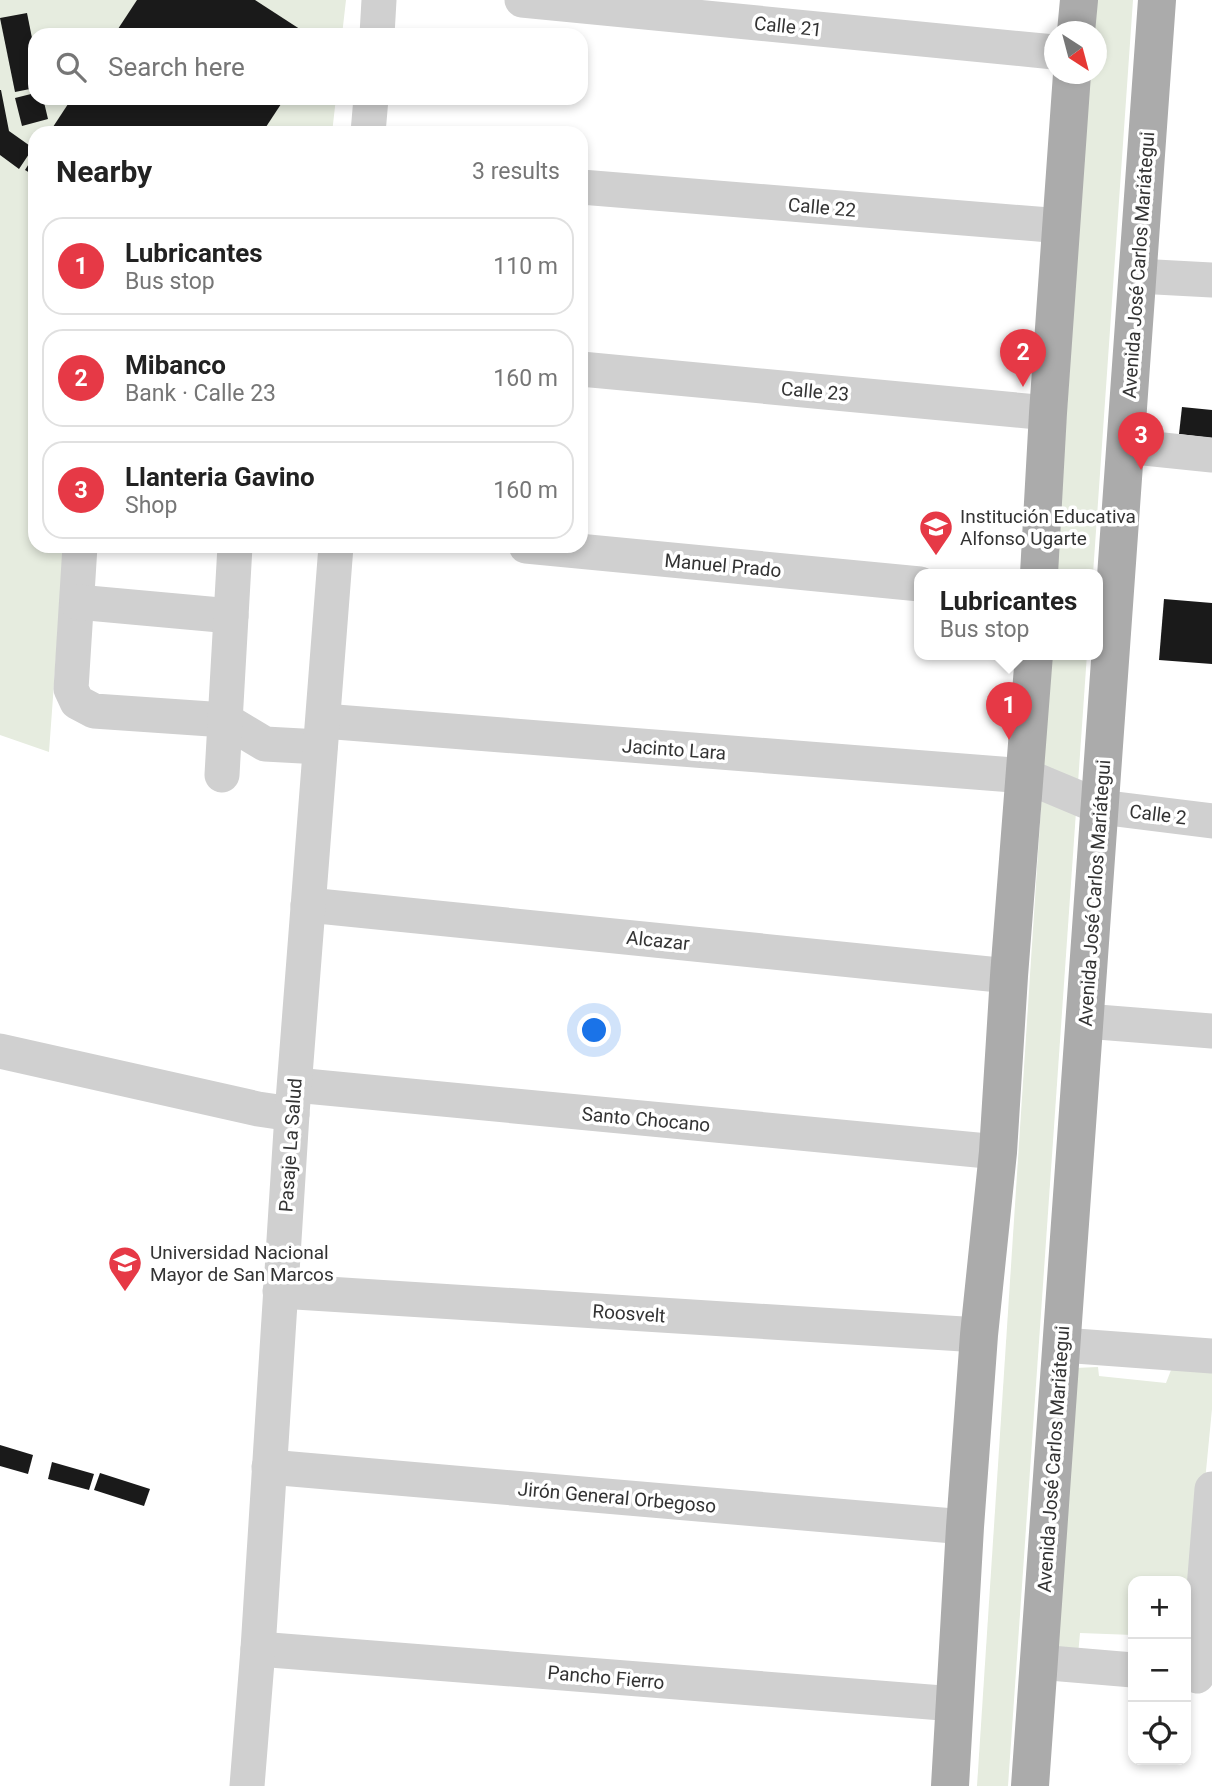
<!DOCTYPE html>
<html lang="en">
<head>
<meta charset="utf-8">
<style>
	:root { --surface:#fff; --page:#f2f2f2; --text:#222; --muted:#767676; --line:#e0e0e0; --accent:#e63946 }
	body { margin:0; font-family:Roboto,sans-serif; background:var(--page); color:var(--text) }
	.controls { position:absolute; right:21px; bottom:21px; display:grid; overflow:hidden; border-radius:14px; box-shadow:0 4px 10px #0003 }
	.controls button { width:63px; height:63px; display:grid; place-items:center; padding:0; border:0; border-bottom:2px solid var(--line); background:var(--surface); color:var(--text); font:35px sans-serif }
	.compass { position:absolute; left:1044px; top:21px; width:63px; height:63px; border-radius:50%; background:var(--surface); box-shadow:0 4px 10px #0003; rotate:144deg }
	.you { position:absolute; left:595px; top:1031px; width:24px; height:24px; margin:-18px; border:5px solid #fff; border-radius:50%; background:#1a73e8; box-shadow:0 0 0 10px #1a73e833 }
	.badge { display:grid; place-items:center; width:46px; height:46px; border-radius:50%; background:var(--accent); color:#fff; font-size:23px; font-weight:700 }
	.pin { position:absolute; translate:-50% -58px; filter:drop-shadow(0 2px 4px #0008) }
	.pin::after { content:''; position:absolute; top:37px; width:24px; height:21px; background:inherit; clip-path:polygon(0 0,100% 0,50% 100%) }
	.popup { position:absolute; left:914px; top:569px; width:189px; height:91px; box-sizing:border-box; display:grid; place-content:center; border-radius:14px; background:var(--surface); filter:drop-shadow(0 2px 5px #0005); font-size:23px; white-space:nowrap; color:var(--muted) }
	.popup b { font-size:26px; color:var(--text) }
	.popup::after { content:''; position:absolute; left:50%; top:100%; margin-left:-14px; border:14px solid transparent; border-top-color:var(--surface) }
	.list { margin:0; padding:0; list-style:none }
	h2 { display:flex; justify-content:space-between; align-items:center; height:91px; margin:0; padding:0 28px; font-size:30px }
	h2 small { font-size:23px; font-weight:400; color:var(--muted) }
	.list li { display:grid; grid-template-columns:46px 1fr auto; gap:21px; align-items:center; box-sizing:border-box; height:98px; margin:0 14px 14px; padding:0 14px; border:2px solid var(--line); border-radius:21px }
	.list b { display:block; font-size:26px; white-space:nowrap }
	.list p { margin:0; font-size:23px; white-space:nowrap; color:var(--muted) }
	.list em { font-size:23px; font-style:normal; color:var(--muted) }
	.icon { flex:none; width:38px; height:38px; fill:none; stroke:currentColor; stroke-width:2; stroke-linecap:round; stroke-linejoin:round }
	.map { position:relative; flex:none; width:1212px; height:1786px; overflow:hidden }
	.search { position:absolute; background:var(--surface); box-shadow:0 4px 10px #0003; left:28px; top:28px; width:560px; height:77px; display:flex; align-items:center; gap:18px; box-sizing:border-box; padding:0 24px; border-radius:21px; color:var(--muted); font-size:26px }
	.panel { position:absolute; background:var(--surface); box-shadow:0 4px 10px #0003; left:28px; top:126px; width:560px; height:427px; border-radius:21px }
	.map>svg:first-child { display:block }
	.green { fill:#e6ecdf }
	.building { fill:#1a1a1a }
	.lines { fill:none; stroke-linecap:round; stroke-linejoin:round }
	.minor { stroke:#d0d0d0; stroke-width:35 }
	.major { stroke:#ababab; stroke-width:38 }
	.labels { text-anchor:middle; stroke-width:7; stroke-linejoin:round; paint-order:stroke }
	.street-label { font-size:19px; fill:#333; stroke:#fff }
	.poi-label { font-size:19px; fill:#333; stroke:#fff; text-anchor:start }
</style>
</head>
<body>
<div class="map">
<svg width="1212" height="1786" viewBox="0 0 1212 1786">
	<rect width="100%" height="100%" fill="#fff"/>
	<g class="green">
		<polygon points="0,0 346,0 342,35 35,35 35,98 336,98 332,133 35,133 35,546 64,546 49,752 0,735"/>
		<polygon points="1094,0 1133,0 1093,574 1056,574 1089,74 1096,74 1096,32 1092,31"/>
		<polygon points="1051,654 1087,654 1008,1786 977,1786"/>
		<polygon points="1173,1365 1212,1368 1212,1409 1188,1657 1186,1659 1186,1581 1133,1581 1133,1635 1080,1633 1078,1655 1058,1651 1075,1368 1098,1367 1099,1376 1166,1383"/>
	</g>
	<g class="building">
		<polygon points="137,0 255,0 309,35 114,35"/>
		<polygon points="27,13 35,53 35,88 15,92 0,18"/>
		<polygon points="0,90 1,90 9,131 33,148 19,169 0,155"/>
		<polygon points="35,93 35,98 43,98 48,119 22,126 15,98"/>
		<polygon points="72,98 285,98 262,133 49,133"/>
		<polygon points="35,154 35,176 25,170"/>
		<polygon points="1182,407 1212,410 1212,438 1179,434"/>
		<polygon points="1164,599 1212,603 1212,664 1159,660"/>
		<polygon points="0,1445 33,1455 28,1474 0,1466"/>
		<polygon points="52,1462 94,1474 89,1490 48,1479"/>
		<polygon points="100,1473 150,1489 144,1506 94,1490"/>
	</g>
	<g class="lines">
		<g class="minor">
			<polyline points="522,0 1054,52"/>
			<polyline points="377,35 379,0"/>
			<polyline points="368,133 371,98"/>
			<polyline points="581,187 1062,226"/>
			<polyline points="1137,276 1212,280"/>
			<polyline points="581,369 1048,413"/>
			<polyline points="1125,446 1212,455"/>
			<polyline points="80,546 71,689 77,702 94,711 225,720 265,744 320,747"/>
			<polyline points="526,546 920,584"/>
			<polyline points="77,602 231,616"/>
			<polyline points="323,721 1026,776 1100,807 1212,821"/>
			<polyline points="222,775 235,546"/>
			<polyline points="308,905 1009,976"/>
			<polyline points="1085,1021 1212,1031"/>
			<polyline points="0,1051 258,1109 292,1114"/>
			<polyline points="295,1085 998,1152"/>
			<polyline points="280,1291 979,1335"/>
			<polyline points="1062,1345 1212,1356"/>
			<polyline points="269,1467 965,1527"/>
			<polyline points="258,1649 955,1704"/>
			<polyline points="1038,1662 1133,1670"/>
			<polyline points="1197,1676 1212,1489"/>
			<polyline points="247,1786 258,1649 292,1114 336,546"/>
		</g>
		<g class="major">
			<polyline points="1076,32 1079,0"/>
			<polyline points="1039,574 1048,413 1072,74"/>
			<polyline points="950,1786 965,1527 979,1335 998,1152 1009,976 1034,654"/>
			<polyline points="1030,1786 1157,0"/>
		</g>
	</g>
	<defs>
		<g id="school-pin" transform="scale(1.75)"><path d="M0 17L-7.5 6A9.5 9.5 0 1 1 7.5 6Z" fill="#e63946" stroke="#fff"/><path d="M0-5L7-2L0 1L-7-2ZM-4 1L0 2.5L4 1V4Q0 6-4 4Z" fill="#fff"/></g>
		<g id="university-pin" transform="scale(1.75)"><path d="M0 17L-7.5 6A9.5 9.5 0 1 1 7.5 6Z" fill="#e63946" stroke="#fff"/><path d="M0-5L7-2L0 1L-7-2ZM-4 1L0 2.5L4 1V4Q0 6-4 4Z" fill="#fff"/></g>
	</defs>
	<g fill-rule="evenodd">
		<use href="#school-pin" x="936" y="527"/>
		<use href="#university-pin" x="125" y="1263"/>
	</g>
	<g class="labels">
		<g class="street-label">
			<text transform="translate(788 26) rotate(6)" y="7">Calle 21</text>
			<text transform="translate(822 207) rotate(5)" y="7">Calle 22</text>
			<text transform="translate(1138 265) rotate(-86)" y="7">Avenida José Carlos Mariátegui</text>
			<text transform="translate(815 391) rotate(5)" y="7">Calle 23</text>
			<text transform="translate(723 565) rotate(5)" y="7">Manuel Prado</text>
			<text transform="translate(674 749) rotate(4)" y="7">Jacinto Lara</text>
			<text transform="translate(1158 814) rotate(7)" y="7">Calle 2</text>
			<text transform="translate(1094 893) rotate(-86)" y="7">Avenida José Carlos Mariátegui</text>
			<text transform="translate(658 940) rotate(6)" y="7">Alcazar</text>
			<text transform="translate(646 1119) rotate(5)" y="7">Santo Chocano</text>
			<text transform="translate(290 1145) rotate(-86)" y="7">Pasaje La Salud</text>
			<text transform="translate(629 1313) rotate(4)" y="7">Roosvelt</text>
			<text transform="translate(1053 1459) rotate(-86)" y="7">Avenida José Carlos Mariátegui</text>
			<text transform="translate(617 1497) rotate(5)" y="7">Jirón General Orbegoso</text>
			<text transform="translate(606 1677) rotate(5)" y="7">Pancho Fierro</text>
		</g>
		<g class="poi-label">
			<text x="960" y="523">Institución Educativa<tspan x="960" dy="22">Alfonso Ugarte</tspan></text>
			<text x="150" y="1259">Universidad Nacional<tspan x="150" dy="22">Mayor de San Marcos</tspan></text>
		</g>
	</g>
</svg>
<div class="controls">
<button>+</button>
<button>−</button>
<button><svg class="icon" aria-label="locate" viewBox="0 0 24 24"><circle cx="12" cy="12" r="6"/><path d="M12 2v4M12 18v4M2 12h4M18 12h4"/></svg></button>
</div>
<svg class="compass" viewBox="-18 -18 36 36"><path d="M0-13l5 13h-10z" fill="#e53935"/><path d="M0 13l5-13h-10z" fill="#767676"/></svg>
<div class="you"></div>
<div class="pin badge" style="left:1009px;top:740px">1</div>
<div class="popup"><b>Lubricantes</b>Bus stop</div>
<div class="pin badge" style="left:1023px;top:387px">2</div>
<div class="pin badge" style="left:1141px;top:470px">3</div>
<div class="search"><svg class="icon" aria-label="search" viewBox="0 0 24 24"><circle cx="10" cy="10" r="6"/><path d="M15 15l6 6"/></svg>Search here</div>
<section class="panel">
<h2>Nearby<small>3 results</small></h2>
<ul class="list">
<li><span class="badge">1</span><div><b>Lubricantes</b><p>Bus stop</p></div><em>110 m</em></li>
<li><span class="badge">2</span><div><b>Mibanco</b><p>Bank · Calle 23</p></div><em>160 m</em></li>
<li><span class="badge">3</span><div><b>Llanteria Gavino</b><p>Shop</p></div><em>160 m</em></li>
</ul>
</section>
</div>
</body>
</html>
